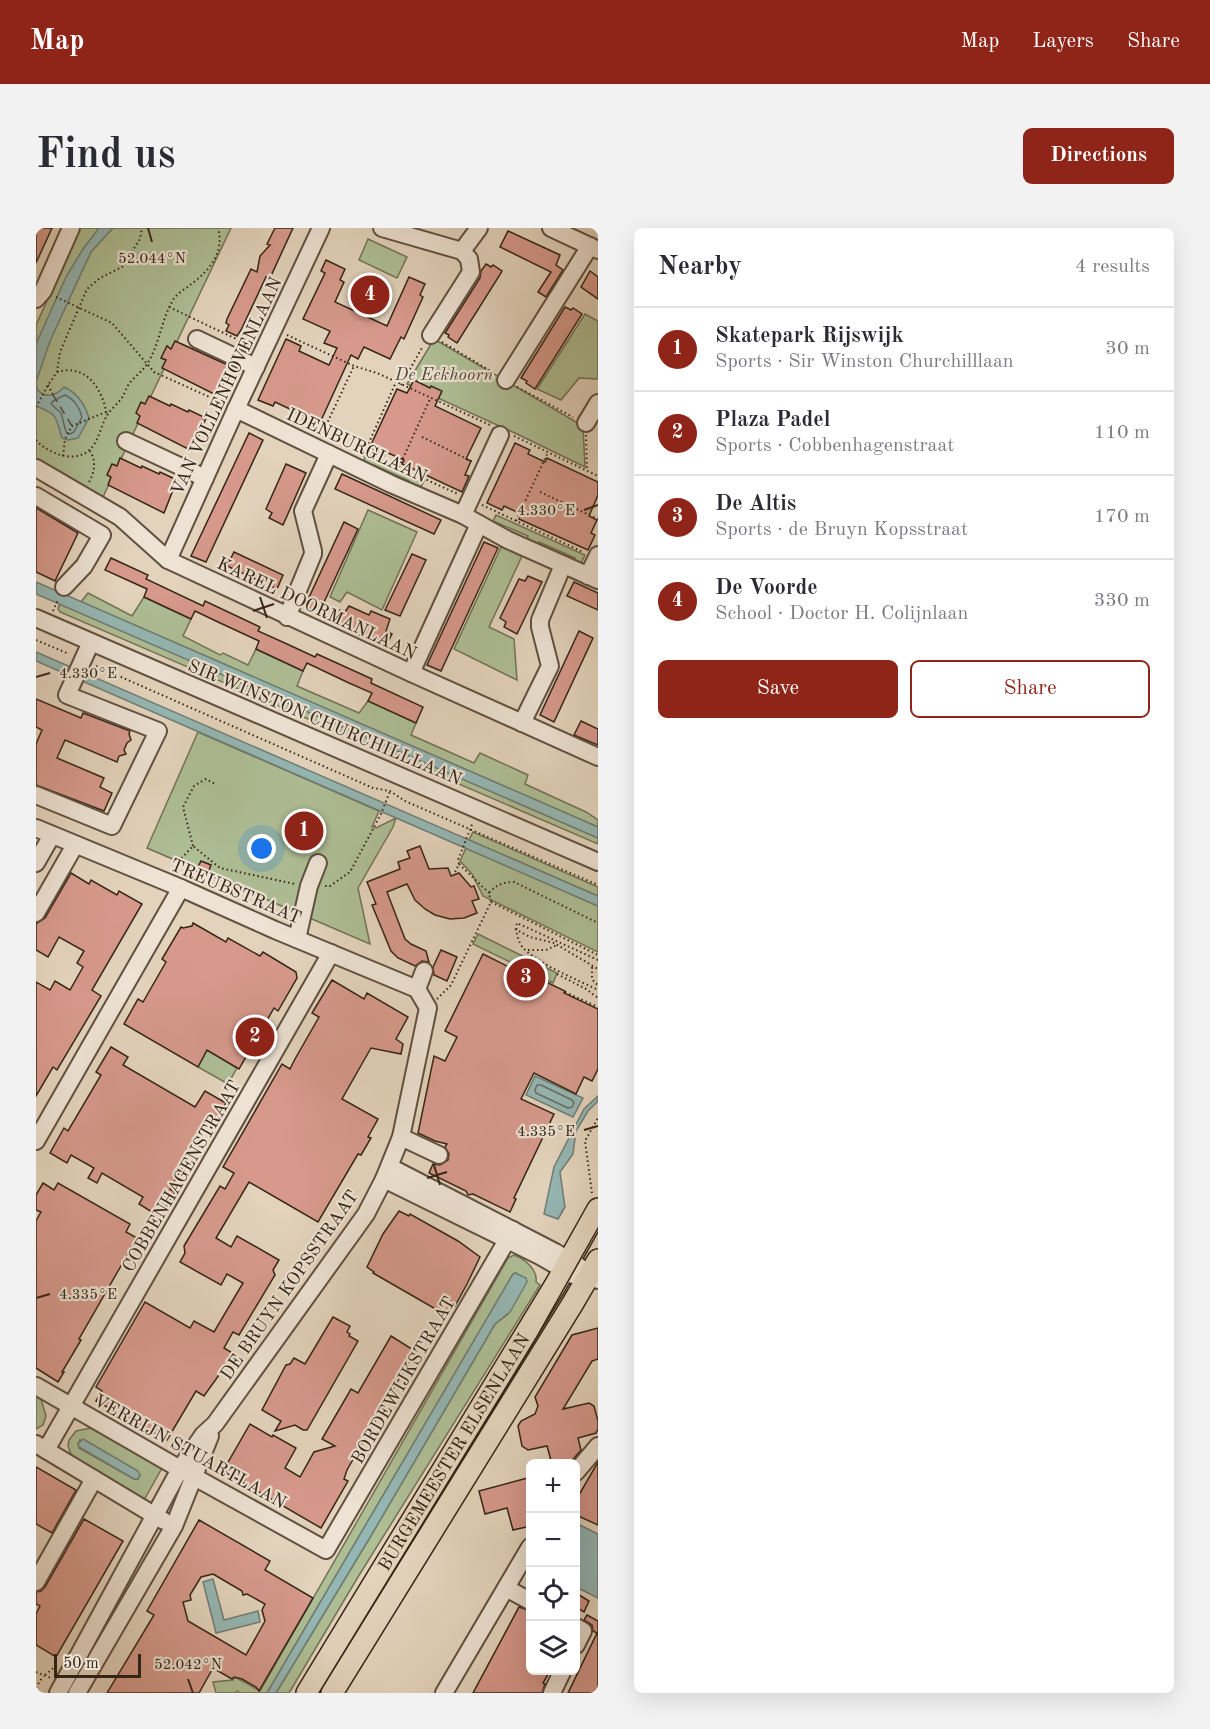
<!DOCTYPE html>
<html lang="en">
<head>
<meta charset="utf-8">
<style>
	:root { --surface:#fff; --page:#f2f2f3; --text:#2b2b33; --muted:#7c7c81; --line:#e1e1e2; --accent:#8f2418 }
	body { margin:0; font-family:"Old Standard TT",serif; background:var(--page); color:var(--text) }
	.controls { position:absolute; right:18px; bottom:18px; display:grid; overflow:hidden; border-radius:9px; box-shadow:0 6px 24px #0002 }
	.controls button { width:54px; height:54px; display:grid; place-items:center; padding:0; border:0; border-bottom:2px solid var(--line); background:var(--surface); color:var(--text); font:30px sans-serif }
	.scale { position:absolute; left:18px; bottom:15px; width:87px; box-sizing:border-box; padding-left:6px; border:3px solid #352516; border-top:0; font-size:16px; line-height:21px; white-space:nowrap; color:#352516; -webkit-text-stroke:4px #ede2d3; paint-order:stroke }
	.you { position:absolute; left:226px; top:621px; width:21px; height:21px; margin:-15px; border:4px solid #fff; border-radius:50%; background:#1a73e8; box-shadow:0 0 0 9px #1a73e833 }
	.badge { display:grid; place-items:center; width:39px; height:39px; border-radius:50%; background:var(--accent); color:#fff; font-size:20px; font-weight:700 }
	.pin { position:absolute; translate:-50% -50%; border:3px solid #fff; box-shadow:0 2px 6px #0006 }
	.list { margin:0; padding:0; list-style:none }
	h2 { display:flex; justify-content:space-between; align-items:center; height:78px; margin:0; padding:0 24px; font-size:26px }
	h2 small { font-size:20px; font-weight:400; color:var(--muted) }
	.list li { display:grid; grid-template-columns:39px 1fr auto; gap:18px; align-items:center; box-sizing:border-box; height:84px; padding:0 24px; border-top:2px solid var(--line) }
	.list b { display:block; font-size:22px; white-space:nowrap }
	.list p { margin:0; font-size:20px; white-space:nowrap; color:var(--muted) }
	.list em { font-size:20px; font-style:normal; color:var(--muted) }
	.actions { display:flex; gap:12px; padding:18px 24px }
	.actions a { flex:1; padding:14px 0; border:2px solid var(--accent); border-radius:9px; text-align:center; font-size:21px; color:var(--accent) }
	.actions .main { background:var(--accent); color:#fff }
	.icon { flex:none; width:33px; height:33px; fill:none; stroke:currentColor; stroke-width:2; stroke-linecap:round; stroke-linejoin:round }
	.map { position:relative; flex:none; width:562px; height:1465px; overflow:hidden; border-radius:9px }
	header { display:flex; align-items:center; gap:36px; box-sizing:border-box; height:84px; padding:0 30px; background:var(--accent); color:#fff }
	header strong { font-size:28px }
	nav { display:flex; gap:33px; margin-inline-start:auto; font-size:21px }
	.intro { display:flex; align-items:center; justify-content:space-between; box-sizing:border-box; height:144px; padding:0 36px }
	h1 { margin:0; font-size:42px }
	.button { padding:15px 27px; border-radius:9px; background:var(--accent); color:#fff; font-size:21px; font-weight:700 }
	main { display:flex; gap:36px; padding:0 36px }
	aside { flex:1; background:var(--surface); border-radius:9px; box-shadow:0 6px 24px #0002 }
	.map>svg:first-child { display:block }
	.green { fill:#aebe95; stroke:#727256; stroke-width:1.5; fill-rule:evenodd }
	.water { fill:#95b7b4; stroke:#6f7d75; stroke-width:1.5 }
	.lines { fill:none; stroke-linecap:round; stroke-linejoin:round }
	.shore { stroke:#656e65; stroke-width:1.5 }
	.ferry { stroke:#4d4a3e; stroke-width:1.5; stroke-dasharray:8 6; stroke-linecap:butt }
	.building { fill:#d6998b; stroke:#352516; stroke-width:1.5; fill-rule:evenodd }
	.minor-casing { stroke:#605040; stroke-width:20 }
	.major-casing { stroke:#352516; stroke-width:24 }
	.path { stroke:#352516; stroke-width:2; stroke-dasharray:1.5 3; stroke-linecap:butt }
	.minor { stroke:#ede2d3; stroke-width:16 }
	.major { stroke:#e3d3bc; stroke-width:21 }
	.tram { stroke:#352516; stroke-width:1.5 }
	.ticks { fill:none; stroke:#352516; stroke-width:2 }
	.labels { text-anchor:middle; stroke-width:4.5; stroke-linejoin:round; paint-order:stroke }
	.park-label { font-size:18px; font-style:italic; fill:#534b36; stroke:#ede2d3 }
	.street-label { font-size:18px; fill:#352516; stroke:#ede2d3 }
	.ticks-label { font-size:15px; text-anchor:middle; fill:#352516; stroke:#ede2d3; stroke-width:4.5; stroke-linejoin:round; paint-order:stroke }
</style>
</head>
<body>
<header>
<strong>Map</strong>
<nav><a>Map</a><a>Layers</a><a>Share</a></nav>
</header>
<div class="intro"><h1>Find us</h1><a class="button">Directions</a></div>
<main>
<div class="map">
<svg width="562" height="1465" viewBox="0 0 562 1465">
	<rect width="100%" height="100%" fill="#e3d3bc"/>
	<filter id="stains"><feTurbulence type="fractalNoise" baseFrequency=".00333" numOctaves="4"/><feColorMatrix values="0 0 0 0 .2 0 0 0 0 .09 0 0 0 0 .02 0 0 0 .5 -.17"/></filter>
	<radialGradient id="worn" r=".72"><stop offset=".6" stop-color="#630" stop-opacity="0"/><stop offset="1" stop-color="#630" stop-opacity=".3"/></radialGradient>
	<g class="green">
		<polygon points="44,0 195,0 66,271 0,234 0,97"/>
		<polygon points="332,11 371,29 361,50 323,32"/>
		<polygon points="549,86 562,93 562,151 543,150 525,172 501,161"/>
		<polygon points="398,111 547,198 549,239 481,206 371,156"/>
		<polygon points="330,226 388,253 385,259 380,257 378,260 372,257 373,253 338,237 336,240 329,238 331,234 328,232"/>
		<polygon points="332,282 381,304 346,382 311,364 304,374 294,369"/>
		<polygon points="460,287 549,327 544,337 538,334 539,330 503,314 501,317 491,312 492,308 457,293"/>
		<polygon points="466,317 487,326 453,399 478,411 481,452 418,421"/>
		<polygon points="52,365 96,388 108,369 155,391 147,408 184,427 187,425 212,437 220,421 267,443 261,458 323,485 332,473 380,495 375,507 438,535 444,525 492,547 489,556 550,584 562,592 562,599 45,374"/>
		<polygon points="24,376 562,610 562,616 24,384 22,381"/>
		<polygon points="162,504 343,583 336,599 340,600 360,590 357,599 322,660 334,716 111,620"/>
		<polygon points="437,604 562,659 562,668 433,612"/>
		<polygon points="430,620 562,678 562,724 447,668 436,646 424,633"/>
		<polygon points="442,706 521,745 517,755 437,716"/>
		<polygon points="171,822 201,840 192,856 162,839"/>
		<path d="M478 1027C489 1031 502 1042 500 1054L504 1057 322 1349 253 1465H240L336 1306 459 1096 472 1086 480 1045 477 1046 231 1465H204L201 1463 200 1465H180L177 1454 197 1452 199 1449 224 1463 472 1030Z"/>
		<polygon points="0,1168 5,1171 10,1188 7,1197 0,1201"/>
		<path d="M55 1200 126 1240 108 1272 37 1232 32 1218 33 1212 40 1203ZM44 1212 104 1247 102 1251H98L43 1220 42 1216Z"/>
	</g>
	<g class="water">
		<path d="M63 0H77L55 24 14 113 0 154 1 161C9 171 20 168 28 159 42 165 49 177 53 190L42 210 32 212 26 210C19 187 22 187 0 178V116L30 49 47 21Z"/>
		<polygon points="0,354 562,599 562,610 0,366"/>
		<polygon points="0,424 562,668 562,678 0,433"/>
		<polygon points="499,848 547,870 537,889 490,867"/>
		<polygon points="562,868 562,873 552,883 540,903 537,926 524,944 529,979 522,991 508,986 518,939 548,881"/>
		<polygon points="479,1045 490,1050 491,1054 474,1084 459,1096 336,1306 240,1465 231,1465 477,1046"/>
		<polygon points="47,1211 102,1243 104,1247 102,1251 98,1251 43,1219 42,1216"/>
		<polygon points="540,1295 562,1306 562,1370 540,1359"/>
		<polygon points="177,1351 188,1392 222,1383 224,1394 180,1405 167,1354"/>
	</g>
	<g class="lines">
		<g class="shore">
			<path d="M29 167C38 171 44 180 46 189L38 204 34 206 30 204 25 185 15 176 17 173Z"/>
			<polygon points="501,857 505,857 536,872 538,875 536,879 532,880 500,865 499,862"/>
		</g>
		<polyline class="ferry" points="17,167 36,198"/>
	</g>
	<g class="building">
		<polygon points="0,0 16,0 0,35"/>
		<polygon points="239,0 257,0 234,50 230,49 205,102 201,108 190,103 193,97 190,95 191,91 215,41 221,44 224,28 234,17 231,16"/>
		<polygon points="472,3 524,27 520,37 527,42 510,69 502,64 515,44 464,19"/>
		<polygon points="290,32 309,41 304,52 308,54 299,74 351,98 373,49 389,56 384,67 387,69 368,111 365,109 354,131 328,119 322,131 315,127 282,199 267,192 269,188 239,174 237,178 222,172 250,111 265,118 263,123 293,137 301,120 288,115 294,103 267,91 289,45 285,43"/>
		<polygon points="450,36 455,39 457,37 466,43 465,45 421,115 412,109 413,107 409,105 444,50 445,43"/>
		<polygon points="554,43 562,49 562,71 545,59"/>
		<polygon points="529,79 535,82 537,80 546,86 499,161 490,155 491,153 485,150"/>
		<polygon points="139,113 194,138 182,168 126,140 130,132 125,130 131,118 135,121"/>
		<polygon points="378,152 394,160 395,158 406,163 399,178 445,200 430,231 435,233 429,247 433,248 426,264 366,236 368,232 350,224 348,228 333,221 361,161 371,165"/>
		<polygon points="113,168 134,178 135,176 152,184 153,182 170,190 156,223 101,195 104,188 100,185 105,174 109,176"/>
		<polygon points="213,205 227,212 170,334 155,328"/>
		<polygon points="479,215 494,222 492,226 509,234 511,230 562,254 562,267 553,288 561,292 555,305 559,307 552,322 483,291 485,286 468,278 466,282 451,275"/>
		<polygon points="84,230 105,240 106,238 123,246 124,244 141,252 128,285 72,257 75,249 71,247 76,236 81,238"/>
		<polygon points="250,236 270,245 247,297 233,290 236,285 230,281"/>
		<polygon points="306,246 405,292 398,306 299,261"/>
		<polygon points="0,280 42,305 19,353 0,344"/>
		<polygon points="308,294 322,301 283,385 269,378"/>
		<polygon points="448,314 462,320 405,443 391,437"/>
		<polygon points="198,324 247,347 241,361 191,338"/>
		<polygon points="376,326 390,332 364,388 349,382"/>
		<polygon points="75,330 112,347 110,351 167,378 169,373 224,399 222,403 251,416 279,429 281,426 336,451 335,455 387,479 380,495 332,473 336,465 313,455 271,435 267,443 220,421 223,413 182,394 159,383 155,391 108,369 111,361 69,342"/>
		<polygon points="492,348 506,354 481,406 468,399 470,394 464,390 483,351 489,353"/>
		<polygon points="538,354 562,365 562,382 531,368"/>
		<polygon points="313,378 333,387 335,383 354,391 350,403 356,406 349,419 298,395 304,382 309,384"/>
		<polygon points="543,403 557,410 518,494 504,487"/>
		<polygon points="0,471 45,490 47,485 94,503 93,506 95,512 91,515 88,522 90,526 83,528 81,534 29,512 21,530 68,550 64,559 76,565 68,583 0,557 0,516 6,502 0,499"/>
		<polygon points="545,493 562,501 562,517 538,507"/>
		<polygon points="384,618 393,641 412,640 415,648 423,645 435,659 438,658 443,671 436,673 441,685 428,690 414,691 399,687 389,681 379,672 371,656 351,664 369,711 375,716 390,723 393,734 386,733 379,738 362,730 355,723 336,677 340,676 331,654 364,641 362,634 374,630 371,623"/>
		<polygon points="165,633 175,637 171,647 160,643"/>
		<polygon points="35,645 53,656 55,652 81,667 83,663 106,676 56,762 65,768 21,842 17,839 0,868 0,754 14,762 19,753 34,762 47,739 41,735 48,723 23,709 12,729 0,722 0,696 9,690"/>
		<polygon points="157,695 190,714 192,710 224,728 227,724 260,744 261,750 242,783 238,780 203,841 171,822 162,839 88,796 102,771 107,774 130,734 126,731 145,699 147,700 156,698"/>
		<polygon points="405,722 421,729 411,753 398,747 397,739"/>
		<polygon points="447,726 475,740 475,737 529,763 528,765 562,781 562,841 556,853 548,849 540,866 498,845 485,871 518,886 478,970 480,971 474,984 437,966 432,967 430,963 393,945 397,936 404,937 412,932 413,926 409,919 411,916 399,913 382,905 398,828 409,833 421,809 409,803"/>
		<polygon points="296,752 328,771 331,765 372,789 360,811 367,816 365,826 335,820 306,871 342,891 332,909 335,910 325,927 322,926 282,994 213,954 180,1010 195,1019 201,1008 243,1032 237,1042 239,1047 203,1107 197,1104 188,1120 198,1126 168,1168 160,1163 131,1212 60,1173 66,1163 60,1159 109,1074 154,1100 158,1093 178,1104 207,1055 191,1046 185,1057 144,1034 149,1025 148,1018 184,958 189,961 198,945 187,939 246,836 254,841 259,831 283,789 276,785"/>
		<polygon points="75,819 92,829 87,837 159,879 169,863 190,875 176,900 171,897 134,961 139,964 124,989 103,976 107,969 66,945 61,955 52,950 58,940 35,927 31,935 14,925 28,900 32,903 65,847 60,844"/>
		<polygon points="7,955 18,962 22,955 94,996 90,1004 101,1010 43,1111 45,1112 26,1144 28,1144 22,1154 0,1140 0,993 5,984 0,982 0,967"/>
		<polygon points="363,983 373,988 374,986 422,1013 444,1029 431,1056 419,1078 417,1077 412,1086 404,1082 403,1083 337,1045 338,1044 331,1039 347,1006"/>
		<polygon points="297,1089 314,1098 311,1104 314,1106 313,1108 322,1113 271,1202 267,1202 259,1197 239,1203 245,1193 226,1182 250,1137 254,1136 258,1130 269,1136"/>
		<polygon points="562,1100 562,1131 556,1133 527,1181 553,1175 558,1178 562,1193 562,1201 560,1205 542,1210 545,1222 534,1235 516,1236 511,1218 492,1222 486,1218 482,1198 485,1193 499,1186 502,1178 499,1169 536,1107"/>
		<polygon points="355,1108 379,1123 311,1242 308,1251 312,1253 285,1300 187,1243 214,1196 236,1209 237,1207 260,1220 249,1240 264,1249 278,1224 299,1218 286,1211 315,1161 322,1165"/>
		<polygon points="562,1234 562,1297 540,1287 540,1272"/>
		<polygon points="0,1239 40,1262 16,1305 0,1296"/>
		<polygon points="495,1249 495,1298 477,1302 471,1280 449,1286 443,1263"/>
		<polygon points="48,1291 87,1313 20,1429 0,1417 0,1386 4,1378 0,1376 0,1364 5,1363 9,1359"/>
		<path d="M163 1292 234 1333 229 1342 277 1370 223 1463 220 1459 206 1451 198 1449 196 1451 177 1440 163 1465H71L118 1387 111 1383ZM177 1346 206 1363 207 1367 211 1366 229 1376 226 1382 229 1393 210 1427 152 1393 147 1374 155 1372 154 1367 165 1349Z"/>
		<polygon points="540,1365 553,1373 548,1384 540,1379"/>
		<polygon points="483,1379 495,1383 495,1443 514,1443 507,1455 509,1456 506,1465 437,1465"/>
		<polygon points="551,1387 562,1393 562,1465 532,1465 561,1405 557,1403 556,1397 548,1392"/>
	</g>
	<g class="lines">
		<g class="minor-casing">
			<g id="minor">
				<polyline points="346,0 426,23"/>
				<polyline points="515,0 562,22"/>
				<polyline points="426,23 443,0"/>
				<polyline points="0,71 7,63 35,0"/>
				<polyline points="395,107 435,44 433,31 426,23"/>
				<polyline points="161,111 220,139"/>
				<polyline points="470,152 554,18"/>
				<polyline points="200,181 355,256 427,287 472,312 562,352"/>
				<polyline points="550,195 562,175"/>
				<polyline points="90,213 169,250"/>
				<polyline points="0,240 84,289 132,332 375,445 562,529"/>
				<polyline points="0,268 66,307 48,338 28,359"/>
				<polyline points="427,287 464,207"/>
				<polyline points="132,332 200,181 285,0"/>
				<polyline points="552,348 562,327"/>
				<polyline points="251,389 277,326 277,323 267,283 293,226"/>
				<polyline points="0,390 562,634"/>
				<polyline points="375,445 443,296"/>
				<polyline points="486,495 514,438 504,399 504,392 527,337"/>
				<polyline points="0,567 76,598 122,503 31,467 55,414"/>
				<polyline points="0,600 145,660 239,702 381,761 392,780 365,909 348,951 330,986 179,1196 167,1207 144,1241 22,1465"/>
				<polyline points="0,635 16,607"/>
				<polyline points="0,685 39,617"/>
				<polyline points="261,711 273,658 282,635"/>
				<polyline points="381,761 388,743"/>
				<polyline points="365,909 403,927"/>
				<polyline points="0,913 145,660"/>
				<polyline points="354,939 519,1024 541,1037 553,1047 562,1052"/>
				<polyline points="348,951 504,1028 537,1047"/>
				<polyline points="0,1158 144,1241 290,1322 477,1002"/>
				<polyline points="0,1216 128,1293"/>
				<polyline points="10,1222 295,725"/>
				<polyline points="540,1244 562,1218"/>
				<polyline points="0,1354 58,1251"/>
				<polyline points="470,1360 494,1373"/>
				<polyline points="540,1399 547,1403 540,1417"/>
				<polyline points="41,1465 138,1298 174,1208"/>
				<polyline points="408,1465 494,1319"/>
				<polyline points="516,1465 527,1442"/>
			</g>
		</g>
		<g class="major-casing">
			<g id="major">
				<path id="s1" d="M271 1465 520 1056 562 981"/>
				<polyline points="296,1465 537,1075 562,1032"/>
			</g>
		</g>
		<g class="path">
			<polyline points="20,69 76,95 118,144 189,176"/>
			<polyline points="133,79 215,118"/>
			<polyline points="251,107 318,138 341,145 454,197"/>
			<polyline points="406,114 458,145"/>
			<path d="M21 144C51 135 67 162 71 188"/>
			<polyline points="12,157 17,167"/>
			<polyline points="365,157 387,118"/>
			<polyline points="481,159 537,189"/>
			<polyline points="0,179 12,157 21,144 24,124 51,61 64,50 86,39 104,11 106,0"/>
			<polyline points="286,206 318,138"/>
			<polyline points="550,207 551,243"/>
			<polyline points="478,208 562,248"/>
			<polyline points="386,209 437,234"/>
			<path d="M0 212C14 228 46 238 59 215 64 206 66 195 72 186 76 180 83 175 87 168 89 165 90 160 93 156 98 149 106 144 111 136 124 116 125 92 137 72 140 66 148 62 154 57 173 43 189 25 182 0"/>
			<polyline points="329,224 422,266"/>
			<polyline points="27,228 29,211 36,198 70,184"/>
			<polyline points="327,228 360,154"/>
			<polyline points="363,239 394,171"/>
			<path d="M53 254C59 244 60 232 54 223"/>
			<polyline points="504,264 562,291"/>
			<polyline points="446,277 547,324"/>
			<polyline points="480,293 512,224"/>
			<polyline points="17,383 22,372"/>
			<polyline points="0,412 33,426"/>
			<polyline points="60,438 337,560 354,563 369,573 562,657"/>
			<polyline points="157,618 147,579 158,558 170,551 179,556"/>
			<polyline points="423,636 453,665"/>
			<polyline points="139,642 142,634 157,618 184,640 259,656"/>
			<polyline points="419,644 423,636 422,632 437,594"/>
			<polyline points="289,658 294,658 314,644 345,586 354,563"/>
			<polyline points="455,674 562,727"/>
			<polyline points="479,701 494,709 518,715 562,741"/>
			<polyline points="492,722 510,722 521,717"/>
			<path d="M562 732 481 695C479 702 482 715 488 721 508 739 538 750 562 762"/>
			<path d="M556 739C557 748 553 751 562 757"/>
			<polyline points="521,746 550,761 562,770"/>
			<polyline points="529,764 562,779"/>
			<path d="M401 771 415 757 455 674 453 665C460 657 467 654 478 654L562 695"/>
			<polyline points="556,965 549,913 562,890"/>
			<polyline points="0,1444 15,1450"/>
			<polyline points="9,1447 21,1437"/>
			<polyline points="0,1460 7,1448"/>
		</g>
		<use href="#minor" class="minor"/>
		<use href="#major" class="major"/>
		<polyline class="tram" points="283,1465 499,1112 562,1000"/>
	</g>
	<path class="ticks" d="M112 0 116 14M548 282 562 277M224 369 231 390M217 383 238 376M0 449 14 445M548 902 562 898M398 937 404 957M391 950 411 944M0 1070 14 1066M152 1451 157 1465"/>
	<g class="labels">
		<g class="park-label">
			<text x="408" y="152">De Eekhoorn</text>
		</g>
		<g class="street-label">
			<text transform="translate(190 158) rotate(-65)" y="6">VAN VOLLENHOVENLAAN</text>
			<text transform="translate(321 217) rotate(25)" y="6">IDENBURGLAAN</text>
			<text transform="translate(281 380) rotate(25)" y="6">KAREL DOORMANLAAN</text>
			<text transform="translate(289 494) rotate(23)" y="6">SIR WINSTON CHURCHILLLAAN</text>
			<text transform="translate(200 663) rotate(23)" y="6">TREUBSTRAAT</text>
			<text transform="translate(145 948) rotate(-60)" y="6">COBBENHAGENSTRAAT</text>
			<text transform="translate(253 1057) rotate(-55)" y="6">DE BRUYN KOPSSTRAAT</text>
			<text transform="translate(367 1152) rotate(-60)" y="6">BORDEWIJKSTRAAT</text>
			<text transform="translate(154 1223) rotate(29)" y="6">VERRIJN STUARTLAAN</text>
			<text dy="6" stroke="none"><textPath href="#s1" startOffset="282">BURGEMEESTER ELSENLAAN</textPath></text>
		</g>
	</g>
	<g class="ticks-label">
		<text x="116" y="35">52.044°N</text>
		<text x="510" y="287">4.330°E</text>
		<text x="52" y="450">4.330°E</text>
		<text x="510" y="908">4.335°E</text>
		<text x="52" y="1071">4.335°E</text>
		<text x="152" y="1441">52.042°N</text>
	</g>
	<rect width="100%" height="100%" filter="url(#stains)"/>
	<rect width="100%" height="100%" fill="url(#worn)"/>
</svg>
<div class="controls">
<button>+</button>
<button>−</button>
<button><svg class="icon" aria-label="locate" viewBox="0 0 24 24"><circle cx="12" cy="12" r="6"/><path d="M12 2v4M12 18v4M2 12h4M18 12h4"/></svg></button>
<button><svg class="icon" aria-label="layers" viewBox="0 0 24 24"><path d="M12 4l9 5-9 5-9-5zM3 14l9 5 9-5"/></svg></button>
</div>
<div class="scale">50 m</div>
<div class="you"></div>
<div class="pin badge" style="left:268px;top:603px">1</div>
<div class="pin badge" style="left:219px;top:809px">2</div>
<div class="pin badge" style="left:490px;top:750px">3</div>
<div class="pin badge" style="left:334px;top:67px">4</div>
</div>
<aside>
<h2>Nearby<small>4 results</small></h2>
<ul class="list">
<li><span class="badge">1</span><div><b>Skatepark Rijswijk</b><p>Sports · Sir Winston Churchilllaan</p></div><em>30 m</em></li>
<li><span class="badge">2</span><div><b>Plaza Padel</b><p>Sports · Cobbenhagenstraat</p></div><em>110 m</em></li>
<li><span class="badge">3</span><div><b>De Altis</b><p>Sports · de Bruyn Kopsstraat</p></div><em>170 m</em></li>
<li><span class="badge">4</span><div><b>De Voorde</b><p>School · Doctor H. Colijnlaan</p></div><em>330 m</em></li>
</ul>
<div class="actions"><a class="main">Save</a><a>Share</a></div>
</aside>
</main>
</body>
</html>
